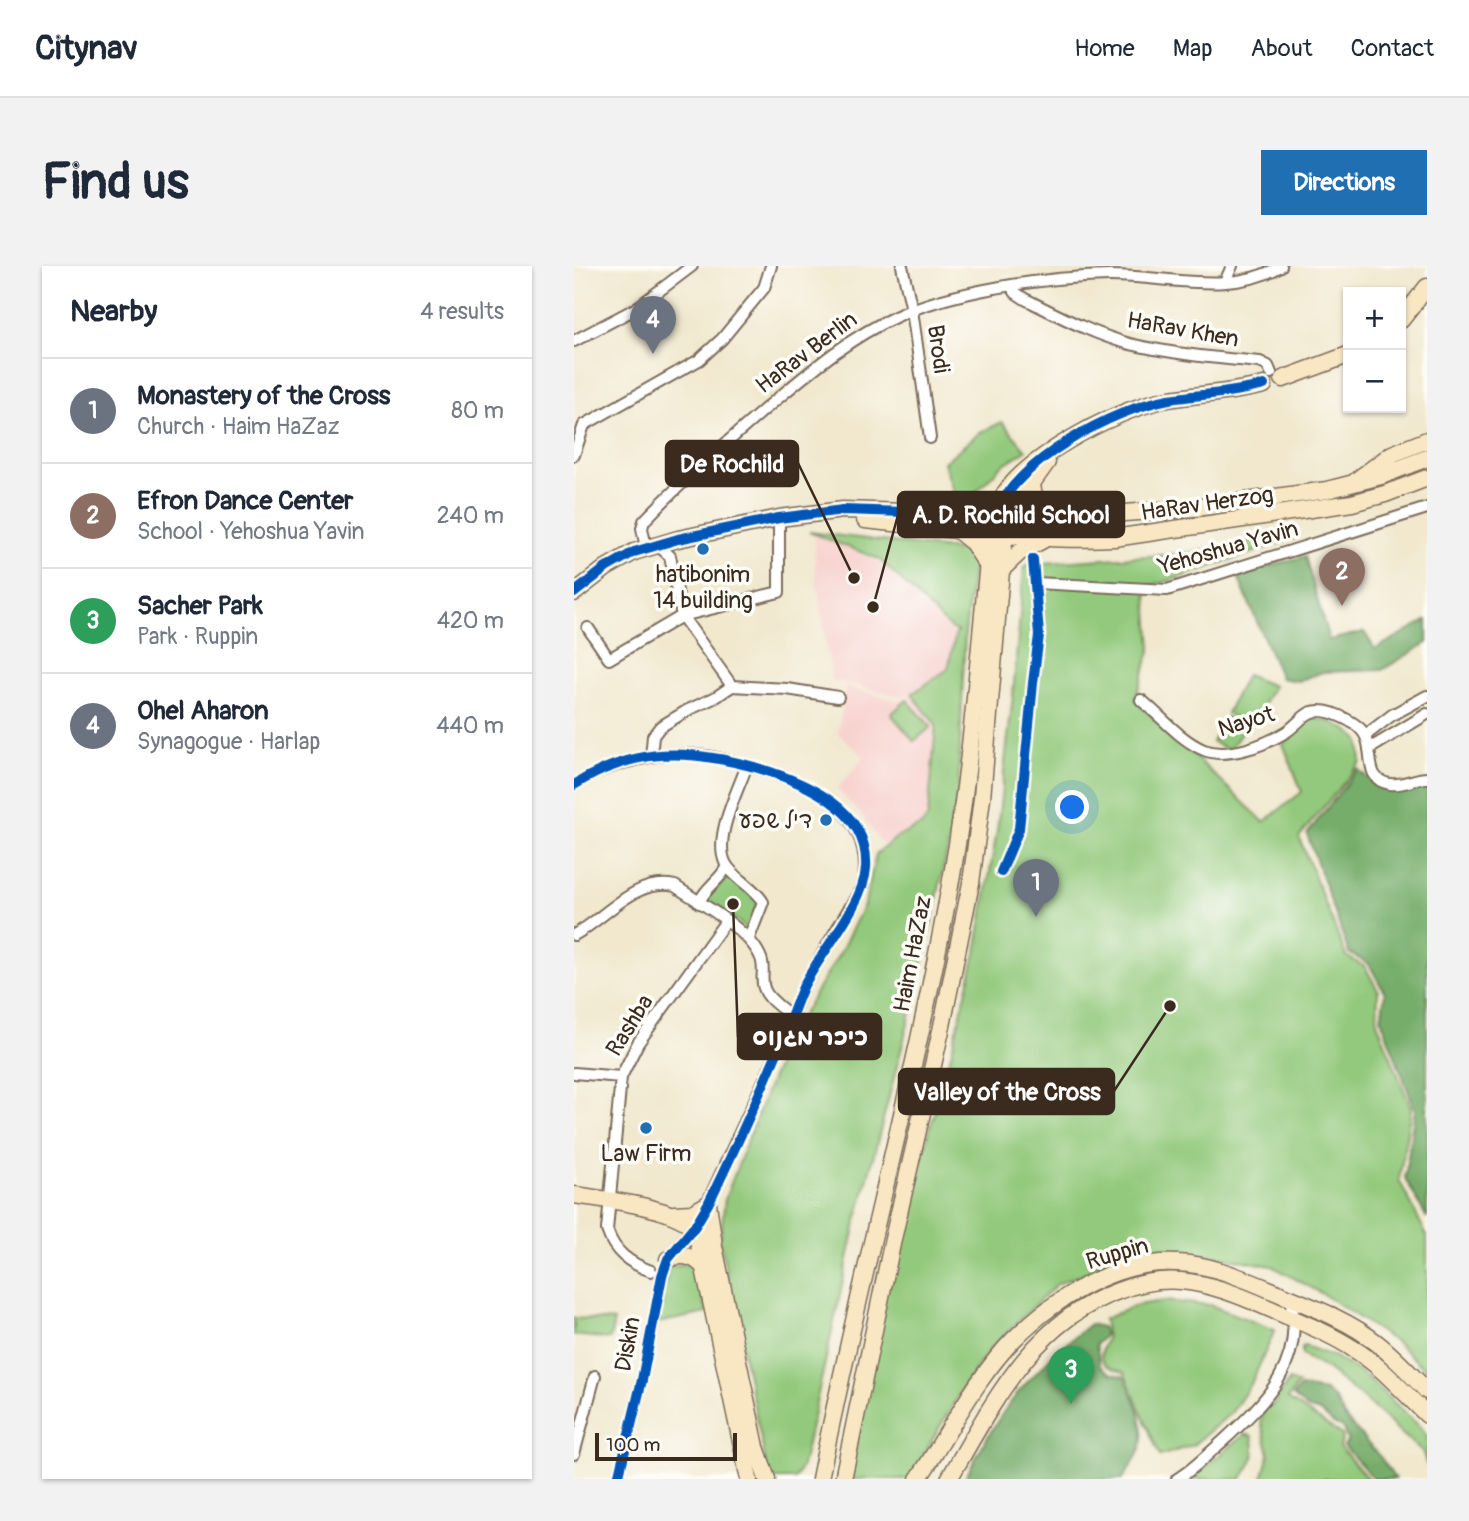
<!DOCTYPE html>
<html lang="en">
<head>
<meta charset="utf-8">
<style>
	:root { --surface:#fff; --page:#f2f2f3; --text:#1f2937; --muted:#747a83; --line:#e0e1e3; --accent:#1f6fb2 }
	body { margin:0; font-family:Pangolin,"Playpen Sans Hebrew",sans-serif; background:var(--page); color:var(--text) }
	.controls { position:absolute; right:21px; top:21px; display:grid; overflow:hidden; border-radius:0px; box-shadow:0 2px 5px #0004 }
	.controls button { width:63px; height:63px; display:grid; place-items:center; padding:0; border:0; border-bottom:2px solid var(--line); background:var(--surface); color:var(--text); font:35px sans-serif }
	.scale { position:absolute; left:21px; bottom:18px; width:142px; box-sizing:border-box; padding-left:7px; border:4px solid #3b2a1e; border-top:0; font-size:19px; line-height:24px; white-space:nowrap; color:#3b2a1e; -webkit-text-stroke:5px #fdfcf7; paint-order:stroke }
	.you { position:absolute; left:499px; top:542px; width:24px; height:24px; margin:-18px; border:5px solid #fff; border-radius:50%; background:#1a73e8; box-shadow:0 0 0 10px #1a73e833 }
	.badge { display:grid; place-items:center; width:46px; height:46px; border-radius:50%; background:var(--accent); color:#fff; font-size:23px; font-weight:700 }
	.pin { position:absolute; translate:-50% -58px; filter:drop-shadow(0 2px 4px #0008) }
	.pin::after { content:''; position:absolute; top:37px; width:24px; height:21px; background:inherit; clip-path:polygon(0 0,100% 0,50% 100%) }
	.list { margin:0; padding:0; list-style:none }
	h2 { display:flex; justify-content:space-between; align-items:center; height:91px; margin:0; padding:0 28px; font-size:30px }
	h2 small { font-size:23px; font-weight:400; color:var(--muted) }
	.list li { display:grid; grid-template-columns:46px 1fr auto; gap:21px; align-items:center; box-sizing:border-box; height:105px; padding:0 28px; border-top:2px solid var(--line) }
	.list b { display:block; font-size:26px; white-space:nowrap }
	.list p { margin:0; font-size:23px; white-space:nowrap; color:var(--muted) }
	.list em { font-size:23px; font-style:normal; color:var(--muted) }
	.map { position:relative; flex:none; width:853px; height:1213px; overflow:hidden; border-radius:0px }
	header { display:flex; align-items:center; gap:42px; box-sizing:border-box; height:98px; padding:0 35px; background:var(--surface); border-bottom:2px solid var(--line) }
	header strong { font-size:33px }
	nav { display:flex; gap:38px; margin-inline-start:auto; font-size:24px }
	.intro { display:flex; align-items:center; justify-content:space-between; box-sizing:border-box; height:168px; padding:0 42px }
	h1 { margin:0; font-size:49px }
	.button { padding:18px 32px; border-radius:0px; background:var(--accent); color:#fff; font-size:24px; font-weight:700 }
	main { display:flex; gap:42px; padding:0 42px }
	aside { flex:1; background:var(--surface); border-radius:0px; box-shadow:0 2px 5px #0004 }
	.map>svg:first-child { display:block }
	.built { fill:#f7d0cd }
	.green { fill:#93c97b; stroke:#677a4c; stroke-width:2 }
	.forest { fill:#76ad6b; stroke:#586c44; stroke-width:2 }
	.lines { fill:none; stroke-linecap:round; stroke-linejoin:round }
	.street-casing { stroke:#7b6c5c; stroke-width:14 }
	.secondary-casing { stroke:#7b6c5c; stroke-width:19 }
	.street { stroke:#fff; stroke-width:10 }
	.secondary { stroke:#f9e7c3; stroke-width:16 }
	.cycleway-casing { stroke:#fdfcf7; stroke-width:15 }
	.cycleway { stroke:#0057b8; stroke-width:10 }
	.poi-dot { fill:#1f6fb2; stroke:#fdfcf7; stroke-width:2.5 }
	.labels { text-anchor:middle; stroke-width:7; stroke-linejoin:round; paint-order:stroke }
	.street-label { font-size:23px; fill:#3b2a1e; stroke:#fdfcf7 }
	.poi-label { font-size:23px; fill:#3b2a1e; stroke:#fdfcf7 }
	.leader { fill:none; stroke:#3b2a1e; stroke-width:2.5 }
	.callout-dot { fill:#3b2a1e; stroke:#fdfcf7; stroke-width:2.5 }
	.callout { fill:#3b2a1e; stroke:#3b2a1e; stroke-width:2.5 }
	.callout-label { font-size:24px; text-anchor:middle; font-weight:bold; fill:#fff }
</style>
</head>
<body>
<header>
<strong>Citynav</strong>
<nav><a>Home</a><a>Map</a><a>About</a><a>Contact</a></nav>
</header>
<div class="intro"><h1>Find us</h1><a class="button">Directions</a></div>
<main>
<aside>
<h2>Nearby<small>4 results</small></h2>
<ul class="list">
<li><span class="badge" style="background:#6b7280">1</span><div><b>Monastery of the Cross</b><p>Church · Haim HaZaz</p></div><em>80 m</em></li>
<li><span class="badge" style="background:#8d6e63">2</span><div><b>Efron Dance Center</b><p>School · Yehoshua Yavin</p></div><em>240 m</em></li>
<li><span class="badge" style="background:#2e9e5b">3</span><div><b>Sacher Park</b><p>Park · Ruppin</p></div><em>420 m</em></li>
<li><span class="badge" style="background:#6b7280">4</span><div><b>Ohel Aharon</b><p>Synagogue · Harlap</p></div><em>440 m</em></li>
</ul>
</aside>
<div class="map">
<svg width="853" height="1213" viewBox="0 0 853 1213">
	<rect width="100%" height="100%" fill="#fdfcf7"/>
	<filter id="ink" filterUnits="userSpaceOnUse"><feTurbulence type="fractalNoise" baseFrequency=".0143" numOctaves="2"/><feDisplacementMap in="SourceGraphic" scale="14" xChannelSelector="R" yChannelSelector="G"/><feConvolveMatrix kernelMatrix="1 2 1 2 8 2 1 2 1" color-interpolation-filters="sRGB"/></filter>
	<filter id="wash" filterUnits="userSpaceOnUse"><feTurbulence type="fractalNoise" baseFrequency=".00686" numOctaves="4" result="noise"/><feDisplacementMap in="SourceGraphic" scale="28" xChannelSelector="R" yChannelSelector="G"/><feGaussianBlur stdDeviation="1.57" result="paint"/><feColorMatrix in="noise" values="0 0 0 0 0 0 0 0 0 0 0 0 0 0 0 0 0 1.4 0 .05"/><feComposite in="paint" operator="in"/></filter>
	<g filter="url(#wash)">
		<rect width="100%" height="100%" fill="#f1e8ce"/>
		<g class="built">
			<polygon points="241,268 305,296 380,369 375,404 329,431 258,414 241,306"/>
			<polygon points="272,421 327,435 338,428 360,456 358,529 354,554 329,566 309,579 289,551 263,523 290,491 264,467"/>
		</g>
		<g class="green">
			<polygon points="428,156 452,184 427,200 399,229 382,235 370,196 405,167"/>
			<polygon points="235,266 391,285 399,296 399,303 391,367 384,525 373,586 342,727 281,961 228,1200 221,1213 199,1213 194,1207 146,975 151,933 199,809 224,756 267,685 291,637 302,588 323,571 348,559 354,551 362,459 338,428 374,403 382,366 385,366 377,363 305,293"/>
			<path d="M712 270 719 273 595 315 572 320 577 382 561 434 690 556 728 526 709 478 736 453C756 453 771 460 785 474L787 496 725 571 772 690 791 701 804 724 803 756 837 842 825 914 853 970V1105L823 1077 752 1030 698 1000 639 989H555L483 1018 416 1083 390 1120 335 1213H276L311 1016 372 808 402 687 423 565 439 429 450 303 455 298 606 288Z"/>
			<polygon points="672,409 700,420 676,461 653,447"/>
			<polygon points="333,434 357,461 340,475 317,448"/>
			<polygon points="652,451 671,462 655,484 638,476"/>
			<path d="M154 610 184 635 174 666 165 656 129 635C136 624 149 621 154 610Z"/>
			<polygon points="111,998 120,1000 133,1047 83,1057 95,1000"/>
			<path d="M590 1035 636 1039 701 1064 677 1118 657 1147 619 1179 586 1190 550 1106C526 1101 522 1093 533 1071L530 1053 563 1039Z"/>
			<polygon points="0,1052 40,1055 36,1073 0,1069"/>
			<polygon points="731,1080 761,1091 793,1111 845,1160 853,1170 853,1200 849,1187 789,1132 754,1104 728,1089 728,1081"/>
			<polygon points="715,1114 724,1118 714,1133 769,1170 766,1181 794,1213 688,1213 695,1188 687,1156 690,1145 700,1138"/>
			<path d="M671 1168 678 1170C683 1190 679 1197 667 1213H617Z"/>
		</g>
		<g class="forest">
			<polygon points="731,290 755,374 790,366 801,383 853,354 853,377 808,404 749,406 724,415 707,412 663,309"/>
			<path d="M784 503C806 525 821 532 849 518L853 520V952L831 912 841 843 807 753 811 727 795 698 775 687 733 568Z"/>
			<path d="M516 1058 528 1061 531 1069 522 1078 526 1100 536 1107 551 1111C560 1132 574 1159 566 1183 562 1194 554 1203 549 1213H391C425 1143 456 1106 516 1058Z"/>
			<polygon points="726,1121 751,1125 760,1132 772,1153 807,1192 821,1213 800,1213 770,1180 774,1174 768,1161 761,1159 746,1146 733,1142 719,1130"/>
		</g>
	</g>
	<g filter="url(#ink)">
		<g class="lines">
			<g class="street-casing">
				<g id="street">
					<polyline points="328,0 338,44 356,172"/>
					<polyline points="651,16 658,0"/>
					<path d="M437 20 442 27 451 33C485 50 519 68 556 78 598 88 642 92 686 96L694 100 697 107"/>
					<polyline points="0,75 61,43 118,0"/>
					<polyline points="0,189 10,159 125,94 148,73 180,34 190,22 197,0"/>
					<polyline points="83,279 96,290 108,350 158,420"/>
					<path d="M72 282 68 262 70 255C108 215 150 179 191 143 232 109 272 73 321 51 376 25 474 11 534 10 591 9 655 31 707 0"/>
					<polyline points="462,317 593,324 853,242"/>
					<polyline points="14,362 35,393 108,350 205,326 205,252"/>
					<path d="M567 434C588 451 606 474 630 484 654 493 691 479 712 466 729 455 732 439 758 447 769 451 787 459 792 471 800 489 790 514 816 518 829 520 841 512 853 512"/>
					<polyline points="792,469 818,449 853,430"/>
					<polyline points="795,483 853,448"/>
					<polyline points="77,491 79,470 86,461 114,444 142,431 158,420 213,423 264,431"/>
					<path d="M173 499C164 525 137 575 153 600 163 614 180 621 189 636L175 672"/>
					<path d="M0 519C28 501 57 493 90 489 121 485 150 493 179 501 238 518 303 546 289 619L231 717 210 771 131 942"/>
					<path d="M125 637C131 621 146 615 153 600"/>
					<path d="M0 669C32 652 61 611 101 620 126 637 174 663 186 690 192 701 186 712 190 722 193 733 208 742 217 750"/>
					<polyline points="0,807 47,811"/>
					<path d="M77 1005C55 997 40 986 33 964L47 811 64 777 152 655"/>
					<polyline points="0,1188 21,1110"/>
					<polyline points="44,1213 68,1114 88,1010 94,993 123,956"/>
					<path d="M603 1213C620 1203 634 1188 649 1175 693 1135 732 1096 716 1032"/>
				</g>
			</g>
			<g class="secondary-casing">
				<g id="secondary">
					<polyline points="827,54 853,21"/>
					<polyline points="709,113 774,89"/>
					<path d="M458 214C458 234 465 242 485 243"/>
					<polyline points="783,214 818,188 853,174"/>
					<path d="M291 254C374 262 457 276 540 272L778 237 811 228 853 212"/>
					<polyline points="383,264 399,277 413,299"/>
					<polyline points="426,305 446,286 469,274"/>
					<polyline points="0,327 32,302 60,286 104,273 205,252 269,244 493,251 621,242 753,224 807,210 853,192"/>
					<path d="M0 929C45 936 120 940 141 985L182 1181 193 1213"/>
					<polyline points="100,948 118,947 134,938 140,979"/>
					<polyline points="121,960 175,1213"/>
					<path d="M94 993C107 988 118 989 128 999"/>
					<path d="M246 1213C286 1009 343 808 379 603 398 492 405 379 417 267 420 253 423 240 431 227 459 187 547 141 595 133 627 128 659 127 690 119"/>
					<polyline points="269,1213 319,973 368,760 397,617 408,532 429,281 438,245 473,196"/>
					<path d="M344 1213C376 1166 400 1114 440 1073 482 1031 542 994 603 997 638 998 672 1014 704 1027 738 1041 774 1054 803 1077 821 1091 837 1109 853 1125"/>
					<path d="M375 1213C418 1139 458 1056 544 1025 565 1017 585 1013 607 1015 637 1018 665 1029 692 1041 721 1054 752 1065 778 1082 807 1099 829 1126 853 1149"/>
				</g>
			</g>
			<use href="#street" class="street"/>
			<use href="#secondary" class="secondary"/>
			<g class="cycleway-casing">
				<g id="cycleway">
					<path d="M0 327 32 302 60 286 104 273 205 252 269 244 421 249C442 195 539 143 595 133 627 128 658 128 690 119"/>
					<path d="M0 519C62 480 116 483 184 502 230 516 296 543 292 602 290 638 247 686 230 719 222 737 216 755 209 773 185 829 161 884 134 938L121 960 94 993 88 1010 68 1114 44 1213"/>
					<polyline points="427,606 445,563 459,417 465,369 459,293"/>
				</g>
			</g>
			<use href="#cycleway" class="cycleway"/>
		</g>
	</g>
	<g class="poi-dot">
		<circle cx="129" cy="283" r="7"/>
		<circle cx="252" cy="554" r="7"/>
		<circle cx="72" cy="862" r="7"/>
	</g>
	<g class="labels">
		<g class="street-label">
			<text transform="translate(609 63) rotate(10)" y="8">HaRav Khen</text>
			<text transform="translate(365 83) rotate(82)" y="8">Brodi</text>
			<text transform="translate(232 86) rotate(-37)" y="8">HaRav Berlin</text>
			<text transform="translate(633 237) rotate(-8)" y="8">HaRav Herzog</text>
			<text transform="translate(654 281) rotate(-16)" y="8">Yehoshua Yavin</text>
			<text transform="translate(672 455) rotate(-17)" y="8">Nayot</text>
			<text transform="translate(338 688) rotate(-79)" y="8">Haim HaZaz</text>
			<text transform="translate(55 759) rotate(-58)" y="8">Rashba</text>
			<text transform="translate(543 987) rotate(-16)" y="8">Ruppin</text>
			<text transform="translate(53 1078) rotate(-80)" y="8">Diskin</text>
		</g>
		<g class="poi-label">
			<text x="129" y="316">hatibonim<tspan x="129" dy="26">14 building</tspan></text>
			<text x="238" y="562" text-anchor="end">דיל שפע</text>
			<text x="72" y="895">Law Firm</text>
		</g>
	</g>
	<path class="leader" d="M280 312L224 197M299 341L324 249M159 638L164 771M596 740L540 825"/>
	<g class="callout-dot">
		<circle cx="280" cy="312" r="7"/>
		<circle cx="299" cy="341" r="7"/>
		<circle cx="159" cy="638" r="7"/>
		<circle cx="596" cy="740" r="7"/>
	</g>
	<g class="callout">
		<rect x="92" y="175" width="132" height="45" rx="7"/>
		<rect x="324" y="226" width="226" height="45" rx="7"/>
		<rect x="164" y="748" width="143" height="45" rx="7"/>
		<rect x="325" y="803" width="215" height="45" rx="7"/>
	</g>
	<g class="callout-label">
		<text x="158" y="206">De Rochild</text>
		<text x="437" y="257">A. D. Rochild School</text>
		<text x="236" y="779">כיכר מגנוס</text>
		<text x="433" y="834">Valley of the Cross</text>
	</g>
</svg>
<div class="controls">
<button>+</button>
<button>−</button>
</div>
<div class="scale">100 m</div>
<div class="you"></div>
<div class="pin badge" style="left:462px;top:651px;background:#6b7280">1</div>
<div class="pin badge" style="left:768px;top:340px;background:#8d6e63">2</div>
<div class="pin badge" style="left:497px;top:1138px;background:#2e9e5b">3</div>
<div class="pin badge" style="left:79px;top:88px;background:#6b7280">4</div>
</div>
</main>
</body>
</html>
